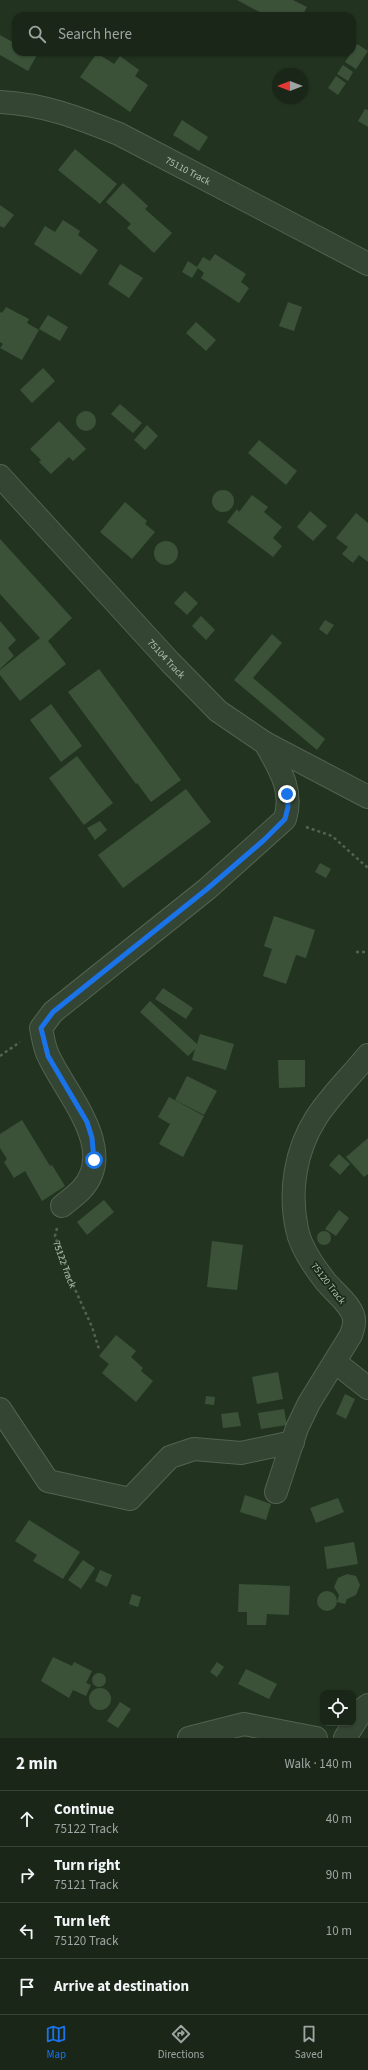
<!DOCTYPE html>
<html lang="en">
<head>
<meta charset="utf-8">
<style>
	:root { --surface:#1a2718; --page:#232f21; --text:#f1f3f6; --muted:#9fa5a2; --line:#384437; --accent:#1a73e8 }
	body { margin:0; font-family:"Source Sans 3",sans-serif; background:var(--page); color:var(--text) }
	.controls { position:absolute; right:12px; bottom:12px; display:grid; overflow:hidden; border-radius:8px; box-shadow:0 1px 3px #0004 }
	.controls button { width:36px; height:36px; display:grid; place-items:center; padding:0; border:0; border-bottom:1px solid var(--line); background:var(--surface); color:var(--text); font:20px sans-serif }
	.compass { position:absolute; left:272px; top:68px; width:36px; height:36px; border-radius:50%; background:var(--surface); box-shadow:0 1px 3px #0004; rotate:270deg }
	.stop { position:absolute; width:12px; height:12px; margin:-9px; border:3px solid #1a73e8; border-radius:50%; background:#fff }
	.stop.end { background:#1a73e8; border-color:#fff; box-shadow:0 1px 4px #0008 }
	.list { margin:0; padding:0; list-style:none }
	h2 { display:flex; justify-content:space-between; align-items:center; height:52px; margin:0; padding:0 16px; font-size:17px }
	h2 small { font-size:13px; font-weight:400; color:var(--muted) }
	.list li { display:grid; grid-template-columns:26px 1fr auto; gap:12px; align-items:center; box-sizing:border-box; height:56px; padding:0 16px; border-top:1px solid var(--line) }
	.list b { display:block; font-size:15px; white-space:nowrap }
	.list p { margin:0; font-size:13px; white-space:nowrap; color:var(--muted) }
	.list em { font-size:13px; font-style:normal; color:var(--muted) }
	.icon { flex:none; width:22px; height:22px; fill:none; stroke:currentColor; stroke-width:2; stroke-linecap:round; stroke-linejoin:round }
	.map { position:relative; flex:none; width:368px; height:1738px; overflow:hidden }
	.search { position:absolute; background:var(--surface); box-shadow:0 1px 3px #0004; left:12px; right:12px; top:12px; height:44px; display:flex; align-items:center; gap:10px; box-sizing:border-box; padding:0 14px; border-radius:12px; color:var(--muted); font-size:15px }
	.sheet { height:276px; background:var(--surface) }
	nav { display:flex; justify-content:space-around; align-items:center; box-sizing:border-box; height:56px; border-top:1px solid var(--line); background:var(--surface); font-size:11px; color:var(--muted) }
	nav a { display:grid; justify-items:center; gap:2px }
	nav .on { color:var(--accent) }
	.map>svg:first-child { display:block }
	.building { fill:#3b5239 }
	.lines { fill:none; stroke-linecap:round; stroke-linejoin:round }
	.minor-casing { stroke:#526351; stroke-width:24 }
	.path { stroke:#57614c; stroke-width:2.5; stroke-dasharray:3 3; stroke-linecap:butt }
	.minor { stroke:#354533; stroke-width:22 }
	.route { stroke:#1a73e8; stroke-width:5 }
	.labels { text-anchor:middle; stroke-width:3.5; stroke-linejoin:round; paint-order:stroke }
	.street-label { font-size:10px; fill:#aec2ad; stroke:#1a2919 }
</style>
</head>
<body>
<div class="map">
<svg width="368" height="1738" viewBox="0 0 368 1738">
	<rect width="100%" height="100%" fill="#223420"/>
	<g class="building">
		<polygon points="237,0 293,0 307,7 302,16 267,16"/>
		<polygon points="0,35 16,44 16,52 31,52 37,55 28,71 0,55"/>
		<polygon points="357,44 368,51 356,69 345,62"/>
		<polygon points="97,53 114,64 120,56 139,70 135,76 148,85 130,112 80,77"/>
		<polygon points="343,65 353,72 348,81 337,74"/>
		<polygon points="336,76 346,83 338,95 328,88"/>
		<polygon points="365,109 368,110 368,127 358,121"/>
		<polygon points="182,120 208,137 199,151 173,135"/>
		<polygon points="75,149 117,184 100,204 58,170"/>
		<polygon points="123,183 148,206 145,209 172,233 154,253 127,228 131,224 106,202"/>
		<polygon points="0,205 14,215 4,228 0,226"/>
		<polygon points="63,220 80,231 78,235 98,250 81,275 34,244 45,226 55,232"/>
		<polygon points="215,254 246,274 241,282 249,288 239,303 201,278 204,273 198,268 192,278 182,272 188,261 197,267 203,257 210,261"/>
		<polygon points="120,264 143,278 129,298 108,284"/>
		<polygon points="288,302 302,307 294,331 279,326"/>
		<polygon points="6,307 29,319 27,323 39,330 22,360 0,348 3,344 0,342 0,312 2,313"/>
		<polygon points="48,315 68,327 60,341 39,329"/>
		<polygon points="196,322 216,340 206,351 186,333"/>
		<polygon points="43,368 55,381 32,403 20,390"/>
		<polygon points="120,404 142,423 133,433 111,414"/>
		<circle cx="86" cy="421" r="10"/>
		<polygon points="59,421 86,449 73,461 69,457 51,474 39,462 41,460 30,449"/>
		<polygon points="147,425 158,436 145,450 134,440"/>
		<polygon points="259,440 297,471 286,485 248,453"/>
		<circle cx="223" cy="501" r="11"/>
		<polygon points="252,495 268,507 264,512 282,527 273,538 282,546 273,557 227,522 237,509 239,512"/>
		<polygon points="125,502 147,521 145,524 155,532 132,559 100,532"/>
		<polygon points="310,511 327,526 313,541 297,527"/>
		<polygon points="356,513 368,523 368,562 359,555 353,563 342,554 348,547 336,538"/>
		<polygon points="0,539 72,618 48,641 66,664 20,701 0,675 0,670 40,638 0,594"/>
		<circle cx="166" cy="553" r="12"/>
		<polygon points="185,591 198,603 187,615 174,603"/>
		<polygon points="201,616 215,630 206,640 192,626"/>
		<polygon points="325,620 334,625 327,635 319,629"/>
		<polygon points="0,621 16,640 8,648 14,656 0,669"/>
		<polygon points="272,634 282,643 253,678 325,739 317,750 234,680"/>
		<polygon points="99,669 181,780 151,802 137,783 136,784 68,692"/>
		<polygon points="51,704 82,746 61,762 30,720"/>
		<polygon points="77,756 113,803 84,825 49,778"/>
		<polygon points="186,789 211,822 123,888 98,855"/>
		<polygon points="100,821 107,830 95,840 87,828"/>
		<polygon points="320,863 331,869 326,878 315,872"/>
		<polygon points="274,916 315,930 306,958 296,955 286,984 263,976 272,949 264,946"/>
		<polygon points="163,988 193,1008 186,1019 155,999"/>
		<polygon points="150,1001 197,1044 200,1034 234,1044 226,1070 192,1060 195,1049 188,1056 140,1012"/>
		<polygon points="278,1060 305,1060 305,1087 279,1088"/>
		<polygon points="187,1076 217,1091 204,1115 175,1100"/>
		<polygon points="169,1097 204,1116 183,1157 159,1144 170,1124 158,1117"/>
		<polygon points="22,1120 50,1166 52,1165 65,1186 42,1201 25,1171 14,1178 4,1162 7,1159 0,1148 0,1134"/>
		<polygon points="368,1138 368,1174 364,1177 346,1157"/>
		<polygon points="339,1154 350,1164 340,1175 329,1165"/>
		<polygon points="104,1200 114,1212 87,1235 77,1222"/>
		<polygon points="339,1210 349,1218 336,1236 325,1229"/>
		<circle cx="324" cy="1238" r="7"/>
		<polygon points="212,1241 243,1245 237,1290 207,1287"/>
		<polygon points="116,1335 136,1351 131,1357 143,1368 141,1371 153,1381 136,1402 102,1373 109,1364 99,1356"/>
		<polygon points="278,1372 283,1399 257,1404 252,1377"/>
		<polygon points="345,1394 355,1399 346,1419 336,1414"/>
		<polygon points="206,1396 215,1397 214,1405 205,1404"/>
		<polygon points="284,1409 287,1425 261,1429 258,1413"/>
		<polygon points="238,1412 241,1426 223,1428 221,1414"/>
		<polygon points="245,1495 271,1504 266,1520 240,1512"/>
		<polygon points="338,1498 344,1512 316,1523 310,1508"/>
		<polygon points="29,1520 80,1552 63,1579 33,1561 37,1555 15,1541"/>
		<polygon points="354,1542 358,1564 327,1569 324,1547"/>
		<polygon points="83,1560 95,1568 81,1589 68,1580"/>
		<polygon points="100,1570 112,1575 107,1587 95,1581"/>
		<polygon points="347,1574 356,1576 360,1585 356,1595 347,1599 345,1604 337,1602 339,1595 334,1587 338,1578"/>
		<polygon points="239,1584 290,1586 289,1615 267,1614 266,1625 247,1625 247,1612 238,1612"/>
		<circle cx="327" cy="1601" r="10"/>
		<polygon points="132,1594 141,1597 138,1607 129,1604"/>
		<polygon points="53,1657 72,1666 74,1662 92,1671 86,1683 91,1685 86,1696 73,1690 69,1698 41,1681"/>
		<polygon points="217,1662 224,1667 217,1677 210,1672"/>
		<polygon points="246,1669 277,1684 269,1699 238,1684"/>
		<circle cx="99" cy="1680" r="7"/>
		<circle cx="100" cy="1699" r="11"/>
		<polygon points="120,1702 131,1709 118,1728 107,1721"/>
	</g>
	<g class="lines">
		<g class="minor-casing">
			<g id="minor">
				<path id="s2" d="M0 102C44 104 79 118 119 134L368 264"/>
				<path id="s3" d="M0 476 170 662 218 711 265 743 368 797"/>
				<path d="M62 1206C68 1201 75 1196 81 1190 119 1150 66 1094 49 1057 44 1048 43 1037 41 1028L53 1012 207 889 285 819C294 790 279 768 265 743"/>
				<polyline points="335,1362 368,1388"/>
				<polyline points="0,1409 48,1481 130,1499 170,1457 194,1449 241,1453 293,1442"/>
				<path d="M276 1492 297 1428 309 1403 351 1335C352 1331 354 1327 354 1323 356 1308 335 1293 326 1282 315 1268 300 1246 297 1229 289 1192 295 1151 316 1118 330 1096 351 1076 368 1055"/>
				<polyline points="189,1738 244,1724 316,1738"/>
				<polyline points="345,1738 364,1708 368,1705"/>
			</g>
		</g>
		<g class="path">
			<polyline points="306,827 332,836 368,868"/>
			<polyline points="356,952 368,952"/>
			<polyline points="0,1056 20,1042"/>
			<path id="s1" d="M57 1228 55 1236 70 1278 92 1327 99 1349"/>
		</g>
		<use href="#minor" class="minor"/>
	</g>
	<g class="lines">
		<polyline class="route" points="94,1160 92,1138 87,1122 48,1056 41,1028 53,1012 207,889 264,840 285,819 288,807 287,794"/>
	</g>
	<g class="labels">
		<g class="street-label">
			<text dy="4" stroke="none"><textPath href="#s2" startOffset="202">75110 Track</textPath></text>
			<text dy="4" stroke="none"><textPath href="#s3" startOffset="247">75104 Track</textPath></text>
			<text dy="4" stroke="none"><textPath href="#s1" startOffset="38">75122 Track</textPath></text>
			<text transform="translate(329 1283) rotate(52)" y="4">75120 Track</text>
		</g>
	</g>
</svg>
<div class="controls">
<button><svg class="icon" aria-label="locate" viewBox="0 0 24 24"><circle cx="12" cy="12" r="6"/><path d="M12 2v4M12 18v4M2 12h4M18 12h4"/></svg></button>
</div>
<svg class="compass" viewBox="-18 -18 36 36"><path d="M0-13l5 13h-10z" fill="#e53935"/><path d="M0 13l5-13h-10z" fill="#9fa5a2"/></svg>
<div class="stop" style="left:94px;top:1160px"></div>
<div class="stop end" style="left:287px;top:794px"></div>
<div class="search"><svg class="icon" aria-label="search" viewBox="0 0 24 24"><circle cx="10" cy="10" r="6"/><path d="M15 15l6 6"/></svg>Search here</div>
</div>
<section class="sheet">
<h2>2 min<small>Walk · 140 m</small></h2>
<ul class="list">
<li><svg class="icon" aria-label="ahead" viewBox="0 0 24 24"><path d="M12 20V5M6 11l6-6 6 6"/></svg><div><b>Continue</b><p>75122 Track</p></div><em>40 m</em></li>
<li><svg class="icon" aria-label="right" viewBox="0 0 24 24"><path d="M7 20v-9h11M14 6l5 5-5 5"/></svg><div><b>Turn right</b><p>75121 Track</p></div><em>90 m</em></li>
<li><svg class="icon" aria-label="left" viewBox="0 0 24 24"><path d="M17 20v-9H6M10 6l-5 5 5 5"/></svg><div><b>Turn left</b><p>75120 Track</p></div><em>10 m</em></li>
<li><svg class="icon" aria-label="arrive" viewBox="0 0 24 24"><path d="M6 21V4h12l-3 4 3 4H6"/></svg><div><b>Arrive at destination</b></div></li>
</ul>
</section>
<nav>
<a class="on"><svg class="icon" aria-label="map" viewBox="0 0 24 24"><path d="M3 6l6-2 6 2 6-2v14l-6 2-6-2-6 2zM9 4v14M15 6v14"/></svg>Map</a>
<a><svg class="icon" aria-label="directions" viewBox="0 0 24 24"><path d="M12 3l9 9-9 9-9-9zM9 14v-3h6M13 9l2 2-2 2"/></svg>Directions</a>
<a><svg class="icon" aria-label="saved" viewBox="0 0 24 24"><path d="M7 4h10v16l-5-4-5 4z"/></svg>Saved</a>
</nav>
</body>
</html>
